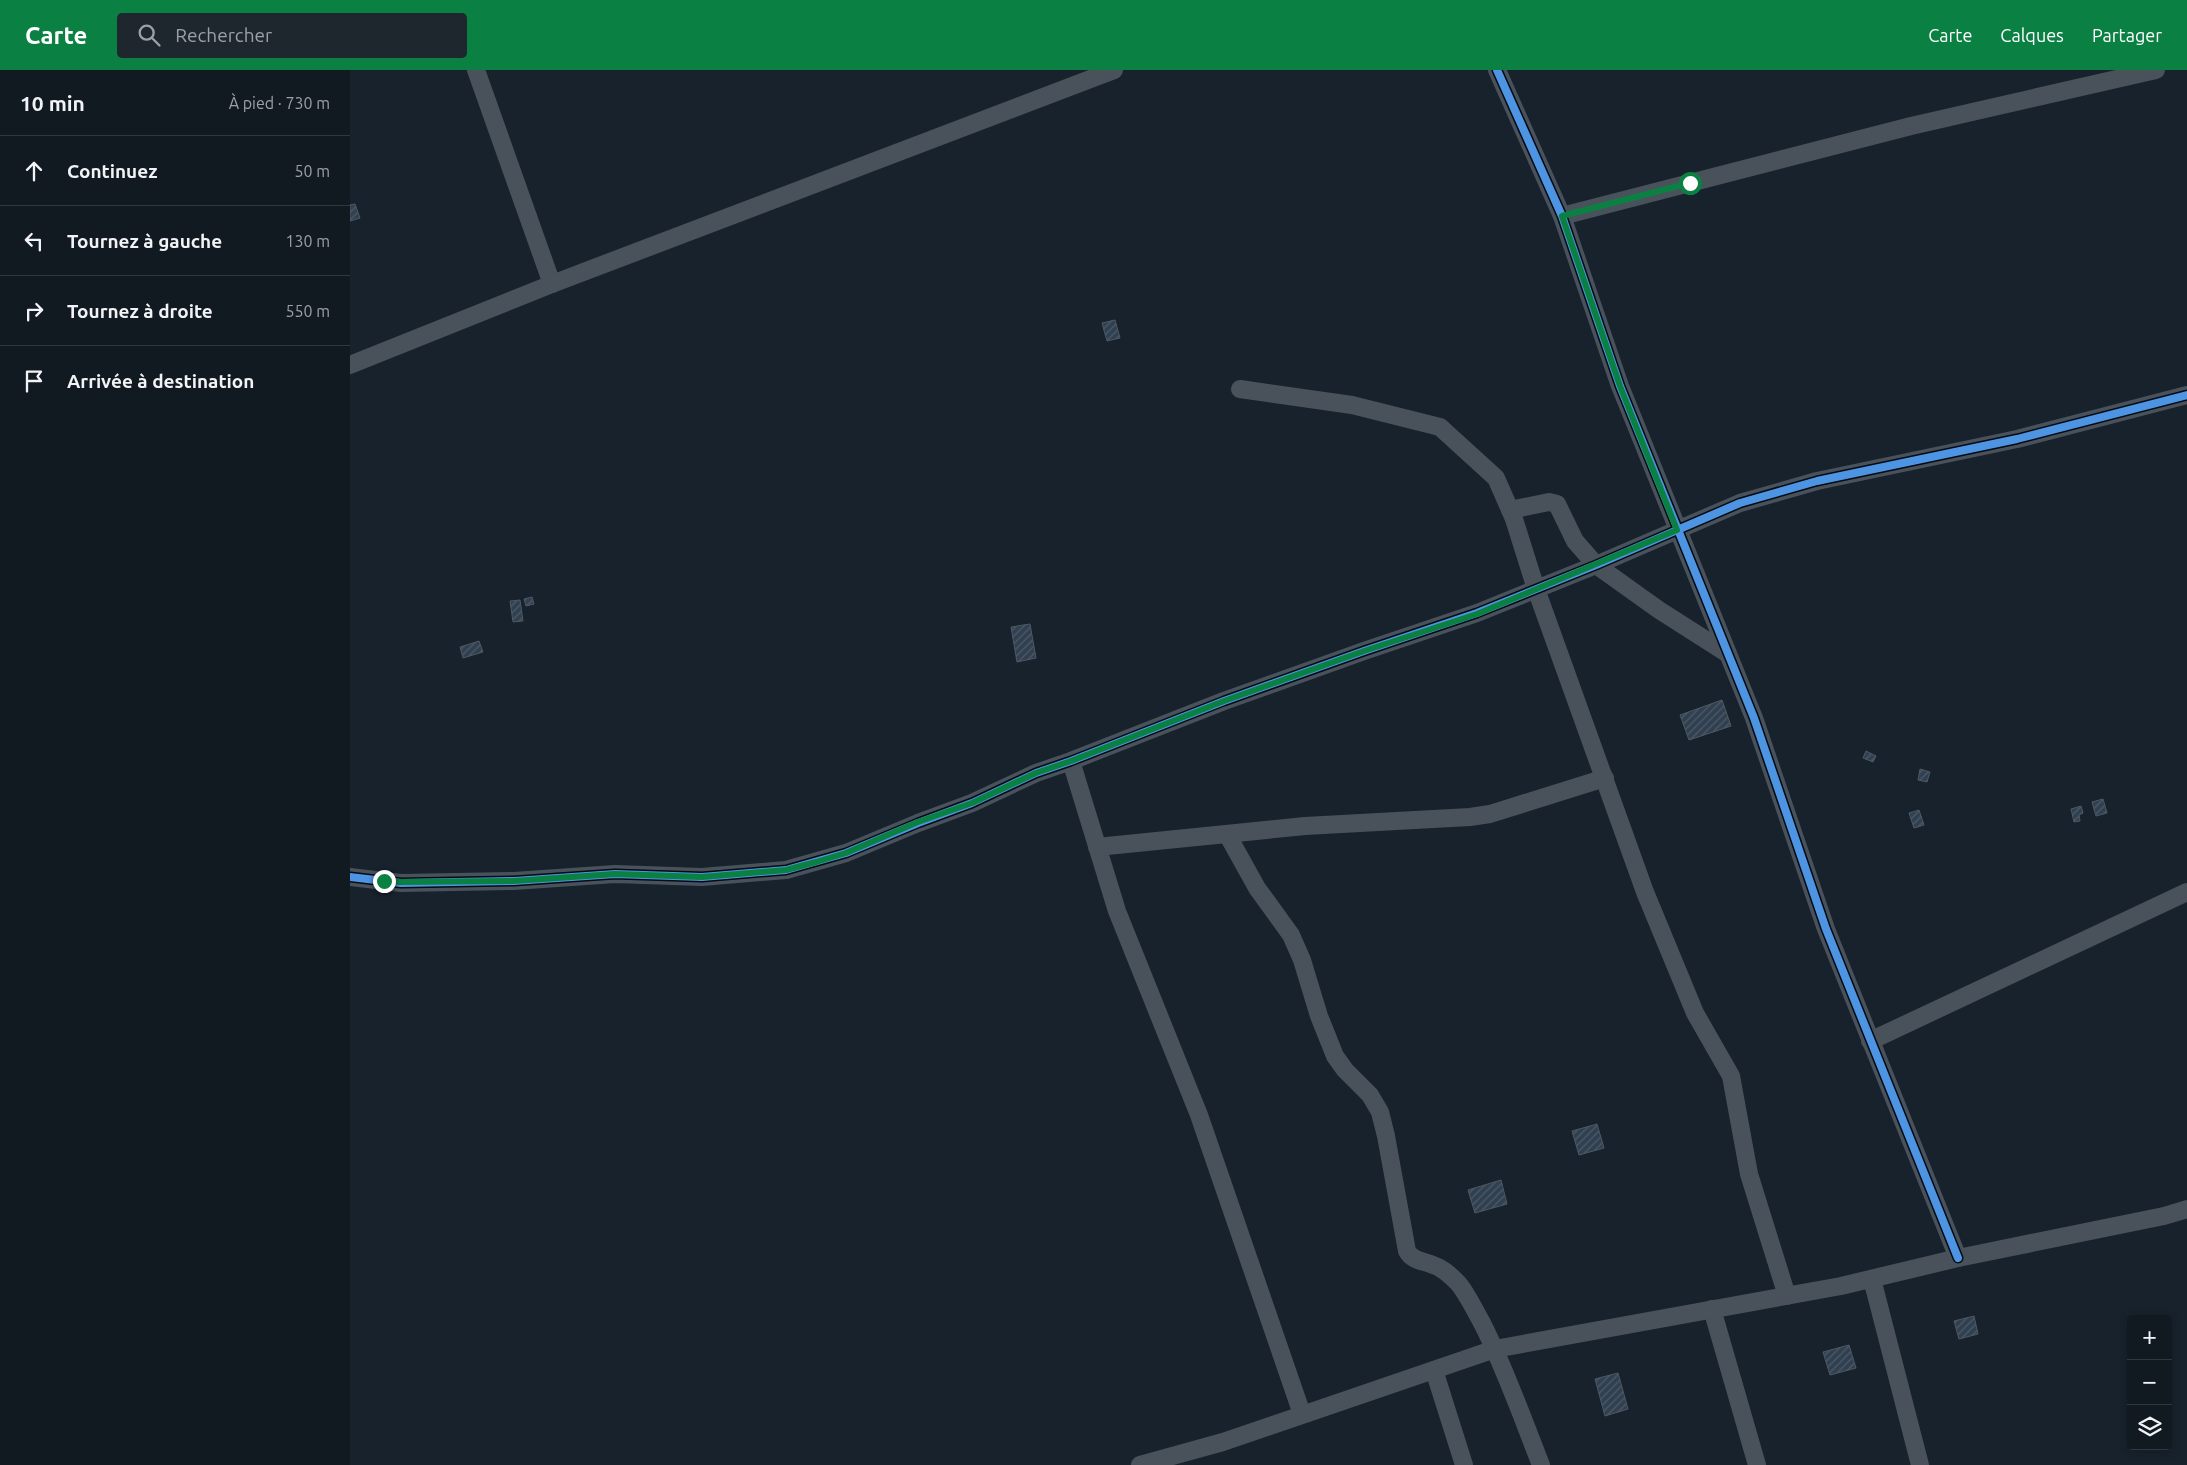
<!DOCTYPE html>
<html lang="fr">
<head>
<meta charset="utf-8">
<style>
	:root { --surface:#121a21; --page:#1f272e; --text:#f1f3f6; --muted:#9ca1a5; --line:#31383f; --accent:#0b8043 }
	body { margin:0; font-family:Ubuntu,sans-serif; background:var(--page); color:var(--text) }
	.controls { position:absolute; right:15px; bottom:15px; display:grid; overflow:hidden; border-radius:5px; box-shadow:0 2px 8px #0003 }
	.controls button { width:45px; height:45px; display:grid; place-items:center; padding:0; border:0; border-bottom:1px solid var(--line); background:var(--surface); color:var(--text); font:25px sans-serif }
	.stop { position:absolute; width:15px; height:15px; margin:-11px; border:4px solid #0b8043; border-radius:50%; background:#fff }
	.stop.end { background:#0b8043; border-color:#fff; box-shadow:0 1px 5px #0008 }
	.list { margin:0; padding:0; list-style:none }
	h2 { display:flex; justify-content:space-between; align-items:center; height:65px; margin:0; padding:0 20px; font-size:21px }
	h2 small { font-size:16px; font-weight:400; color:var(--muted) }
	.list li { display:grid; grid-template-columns:32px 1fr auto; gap:15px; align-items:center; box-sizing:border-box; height:70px; padding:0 20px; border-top:1px solid var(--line) }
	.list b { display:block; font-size:19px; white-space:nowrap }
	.list em { font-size:16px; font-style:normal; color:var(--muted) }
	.icon { flex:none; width:28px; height:28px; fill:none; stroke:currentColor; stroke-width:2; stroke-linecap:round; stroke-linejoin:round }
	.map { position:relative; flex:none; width:1837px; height:1395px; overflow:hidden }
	header { display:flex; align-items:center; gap:30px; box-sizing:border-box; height:70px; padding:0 25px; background:var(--accent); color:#fff }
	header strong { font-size:24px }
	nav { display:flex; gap:28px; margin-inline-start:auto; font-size:18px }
	.search { width:350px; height:45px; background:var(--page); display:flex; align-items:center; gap:12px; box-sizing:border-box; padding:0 18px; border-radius:5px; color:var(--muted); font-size:19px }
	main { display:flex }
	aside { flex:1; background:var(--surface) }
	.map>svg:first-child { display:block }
	.building { fill:url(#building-hatch); stroke:#505861 }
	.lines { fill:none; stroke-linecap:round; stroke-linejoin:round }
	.street { stroke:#49525b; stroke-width:18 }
	.cycleway-casing { stroke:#040a13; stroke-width:11 }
	.cycleway { stroke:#4d94e3; stroke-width:8 }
	.route { stroke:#0b8043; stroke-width:6 }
</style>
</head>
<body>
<header>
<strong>Carte</strong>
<div class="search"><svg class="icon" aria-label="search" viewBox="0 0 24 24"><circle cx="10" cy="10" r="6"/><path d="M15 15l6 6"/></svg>Rechercher</div>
<nav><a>Carte</a><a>Calques</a><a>Partager</a></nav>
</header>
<main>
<aside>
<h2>10 min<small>À pied · 730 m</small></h2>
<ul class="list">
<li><svg class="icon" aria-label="ahead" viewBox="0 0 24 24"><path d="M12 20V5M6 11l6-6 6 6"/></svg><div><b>Continuez</b></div><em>50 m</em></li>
<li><svg class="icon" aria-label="left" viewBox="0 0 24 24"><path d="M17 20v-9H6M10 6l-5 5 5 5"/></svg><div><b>Tournez à gauche</b></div><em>130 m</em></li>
<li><svg class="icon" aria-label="right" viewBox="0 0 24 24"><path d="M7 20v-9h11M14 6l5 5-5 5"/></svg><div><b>Tournez à droite</b></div><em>550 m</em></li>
<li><svg class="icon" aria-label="arrive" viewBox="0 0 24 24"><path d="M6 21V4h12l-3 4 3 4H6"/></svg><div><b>Arrivée à destination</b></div></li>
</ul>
</aside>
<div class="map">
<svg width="1837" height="1395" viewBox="0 0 1837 1395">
	<defs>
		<pattern id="building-hatch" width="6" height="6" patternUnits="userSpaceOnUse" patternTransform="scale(1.25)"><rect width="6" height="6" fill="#304050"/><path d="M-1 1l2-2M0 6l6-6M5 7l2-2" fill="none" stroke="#4d5b69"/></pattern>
	</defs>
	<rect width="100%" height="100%" fill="#18222c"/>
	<g class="building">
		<polygon points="5,134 10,148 0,151 0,135"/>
		<polygon points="765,250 770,268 757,271 752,253"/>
		<polygon points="182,527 184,534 176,536 174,529"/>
		<polygon points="170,530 173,551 163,552 160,531"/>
		<polygon points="680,554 686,588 667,592 661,557"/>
		<polygon points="129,571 133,582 113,588 110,577"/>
		<polygon points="1372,630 1381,656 1339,670 1330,645"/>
		<polygon points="1516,681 1526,686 1523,692 1513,688"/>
		<polygon points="1570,699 1580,702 1577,712 1568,710"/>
		<polygon points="1753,729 1757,743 1746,746 1742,732"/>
		<polygon points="1731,736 1733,743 1729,745 1730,751 1724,752 1721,739"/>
		<polygon points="1569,740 1574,755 1564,758 1559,743"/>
		<polygon points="1247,1054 1254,1078 1229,1085 1222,1061"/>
		<polygon points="1151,1110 1157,1134 1125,1143 1118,1120"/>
		<polygon points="1624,1246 1628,1264 1609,1269 1604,1251"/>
		<polygon points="1499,1275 1506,1298 1480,1305 1473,1282"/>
		<polygon points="1268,1303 1278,1339 1255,1346 1245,1309"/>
	</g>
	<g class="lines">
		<g class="street">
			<polyline points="126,0 202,214"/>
			<polyline points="1147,0 1212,146 1270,316 1404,648 1476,859 1608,1188"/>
			<polyline points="1212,146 1561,56 1806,0"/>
			<polyline points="0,295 202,214 764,0"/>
			<polyline points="890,319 1002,335 1090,357 1146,408 1164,449 1186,519 1295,822 1345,943 1381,1006 1399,1104 1437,1226"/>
			<polyline points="1160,440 1199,432 1207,434 1225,471 1246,495 1309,540 1378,584"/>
			<polyline points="721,691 767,841 849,1045 952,1344"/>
			<path d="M877 764 907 818 941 865 952 890 969 946 985 986 995 1000 1020 1025 1030 1042 1036 1066 1057 1181C1062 1191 1074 1191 1083 1195 1093 1198 1101 1206 1108 1213 1118 1225 1124 1239 1132 1253 1155 1298 1172 1347 1191 1395"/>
			<polyline points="747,777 955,756 1120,747 1140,744 1255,708"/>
			<polyline points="0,807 51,813 164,811 265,804 352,807 436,800 496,783 568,753 622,733 686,703 721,691 874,631 1014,581 1127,543 1246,495 1390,433 1467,411 1667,369 1837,325"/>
			<polyline points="1520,971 1837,822"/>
			<polyline points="1522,1209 1570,1395"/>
			<polyline points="1362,1239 1407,1395"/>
			<polyline points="1084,1300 1114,1395"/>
			<polyline points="790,1395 873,1372 1145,1279 1491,1216 1608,1188 1814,1146 1837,1139"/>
		</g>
		<g class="cycleway-casing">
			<g id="cycleway">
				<polyline points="1147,0 1212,146 1270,316 1404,648 1476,859 1608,1188"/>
				<polyline points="0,807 51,813 164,811 265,804 352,807 436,800 496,783 568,753 622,733 686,703 721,691 874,631 1014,581 1127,543 1246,495 1390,433 1467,411 1667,369 1837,325"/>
			</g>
		</g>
		<use href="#cycleway" class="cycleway"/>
	</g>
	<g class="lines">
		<polyline class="route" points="34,811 51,812 164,811 265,804 352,807 436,800 466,792 496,783 568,752 622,733 686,703 721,691 874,631 1014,581 1127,544 1327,460 1270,316 1212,146 1340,113"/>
	</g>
</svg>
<div class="controls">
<button>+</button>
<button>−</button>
<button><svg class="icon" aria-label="layers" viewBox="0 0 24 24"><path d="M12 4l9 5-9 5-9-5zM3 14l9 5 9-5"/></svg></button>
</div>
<div class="stop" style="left:1340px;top:113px"></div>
<div class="stop end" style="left:34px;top:811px"></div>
</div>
</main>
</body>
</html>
